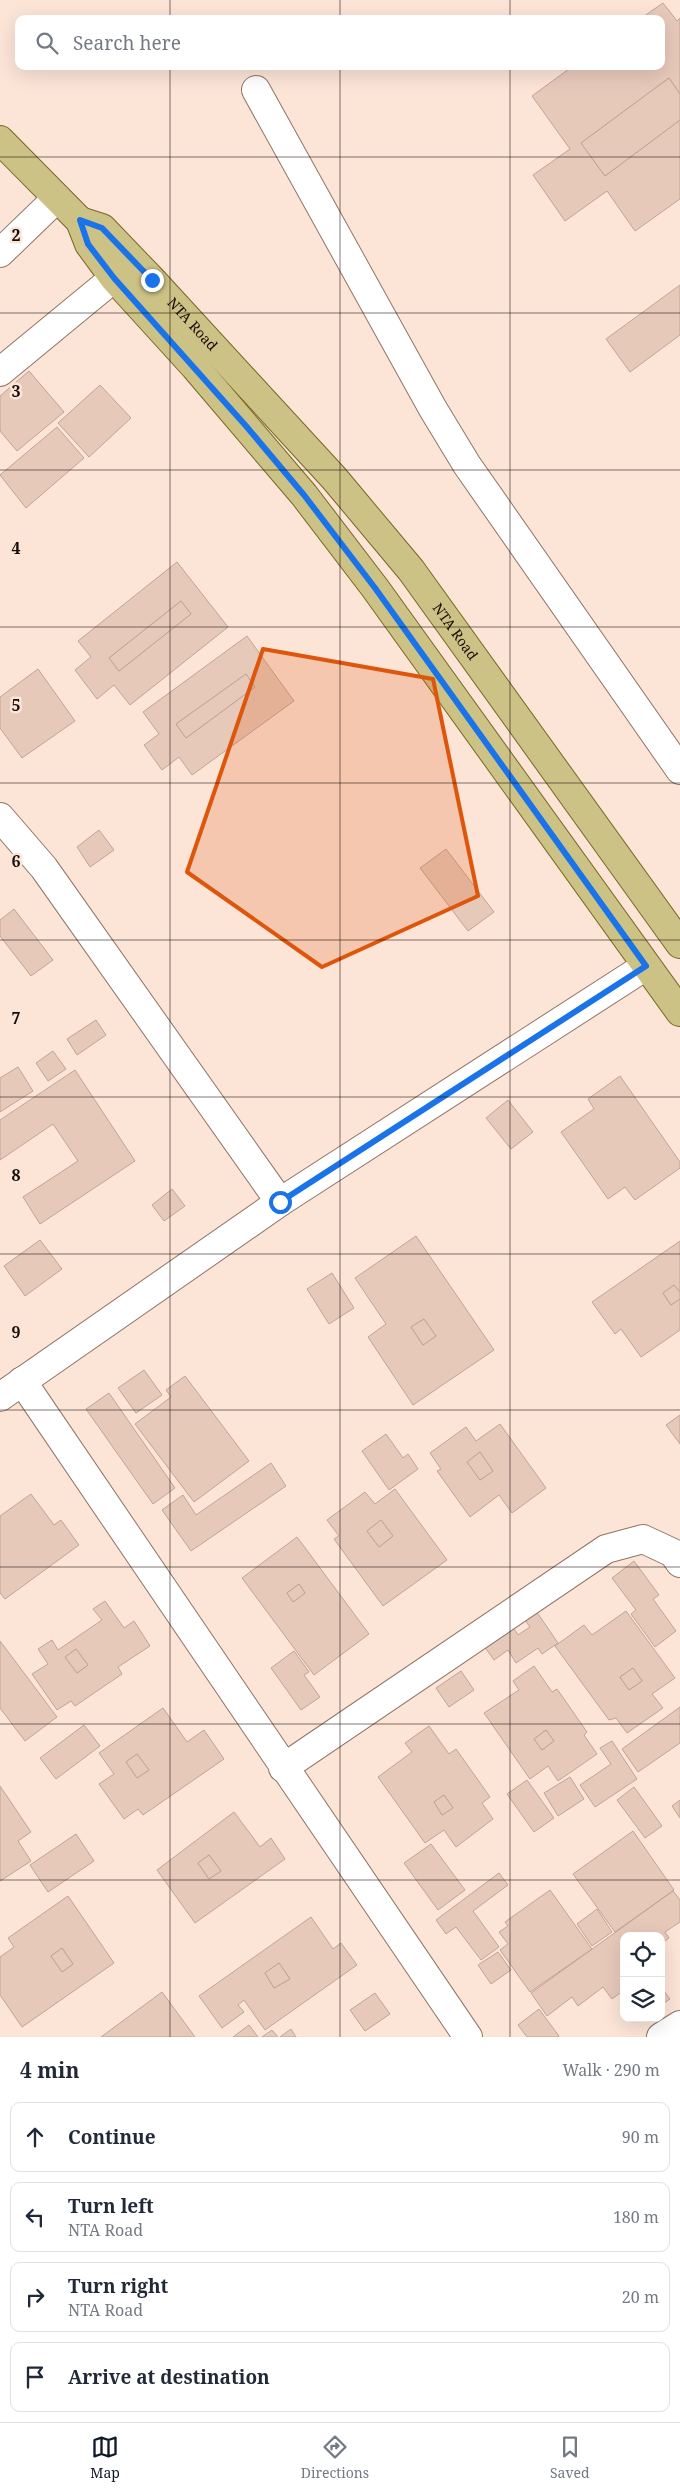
<!DOCTYPE html>
<html lang="en">
<head>
<meta charset="utf-8">
<style>
	:root { --surface:#fff; --page:#f2f2f3; --text:#1f2937; --muted:#747a83; --line:#e0e1e3; --accent:#111827 }
	body { margin:0; font-family:"Noto Serif",serif; background:var(--page); color:var(--text) }
	.controls { position:absolute; right:15px; bottom:15px; display:grid; overflow:hidden; border-radius:10px; box-shadow:0 5px 20px #0002 }
	.controls button { width:45px; height:45px; display:grid; place-items:center; padding:0; border:0; border-bottom:1px solid var(--line); background:var(--surface); color:var(--text); font:25px sans-serif }
	.stop { position:absolute; width:15px; height:15px; margin:-11px; border:4px solid #1a73e8; border-radius:50%; background:#fff }
	.stop.end { background:#1a73e8; border-color:#fff; box-shadow:0 1px 5px #0008 }
	.list { margin:0; padding:0; list-style:none }
	h2 { display:flex; justify-content:space-between; align-items:center; height:65px; margin:0; padding:0 20px; font-size:21px }
	h2 small { font-size:16px; font-weight:400; color:var(--muted) }
	.list li { display:grid; grid-template-columns:32px 1fr auto; gap:15px; align-items:center; box-sizing:border-box; height:70px; margin:0 10px 10px; padding:0 10px; border:1px solid var(--line); border-radius:10px }
	.list b { display:block; font-size:19px; white-space:nowrap }
	.list p { margin:0; font-size:16px; white-space:nowrap; color:var(--muted) }
	.list em { font-size:16px; font-style:normal; color:var(--muted) }
	.icon { flex:none; width:28px; height:28px; fill:none; stroke:currentColor; stroke-width:2; stroke-linecap:round; stroke-linejoin:round }
	.map { position:relative; flex:none; width:680px; height:2037px; overflow:hidden }
	.search { position:absolute; background:var(--surface); box-shadow:0 5px 20px #0002; left:15px; right:15px; top:15px; height:55px; display:flex; align-items:center; gap:12px; box-sizing:border-box; padding:0 18px; border-radius:10px; color:var(--muted); font-size:19px }
	.sheet { height:385px; background:var(--surface) }
	nav { display:flex; justify-content:space-around; align-items:center; box-sizing:border-box; height:70px; border-top:1px solid var(--line); background:var(--surface); font-size:14px; color:var(--muted) }
	nav a { display:grid; justify-items:center; gap:2px }
	nav .on { color:var(--accent) }
	.map>svg:first-child { display:block }
	.building { fill:#e7c9ba; stroke:#c0a495; fill-rule:evenodd }
	.lines { fill:none; stroke-linecap:round; stroke-linejoin:round }
	.minor-casing { stroke:#8f7566; stroke-width:30 }
	.major-casing { stroke:#776825; stroke-width:30 }
	.minor { stroke:#fff; stroke-width:28 }
	.major { stroke:#cdc286; stroke-width:28 }
	.route { stroke:#1a73e8; stroke-width:6 }
	.marked { fill:#de550c; fill-opacity:0.2; stroke:#de550c; stroke-width:4; stroke-linejoin:round }
	.grid { fill:none; stroke:#160c07; stroke-width:1; stroke-opacity:0.55 }
	.labels { text-anchor:middle; stroke-width:5; stroke-linejoin:round; paint-order:stroke }
	.street-label { font-size:14px; fill:#160c07; stroke:#fce4d7 }
	.grid-label { font-size:16px; text-anchor:middle; font-weight:bold; fill:#160c07; stroke:#fce4d7; stroke-width:5; stroke-linejoin:round; paint-order:stroke }
</style>
</head>
<body>
<div class="map">
<svg width="680" height="2037" viewBox="0 0 680 2037">
	<rect width="100%" height="100%" fill="#fce4d7"/>
	<g class="building">
		<polygon points="663,3 677,21 680,18 680,94 669,78 581,143 605,176 680,120 680,199 635,231 607,191 565,221 533,175 570,149 532,96 573,66 661,66 661,19 640,19"/>
		<polygon points="669,78 680,94 680,120 605,176 581,143"/>
		<polygon points="680,285 680,335 630,372 606,339"/>
		<polygon points="29,371 64,412 17,451 0,431 0,396"/>
		<polygon points="100,385 131,418 89,457 58,423"/>
		<polygon points="57,427 84,458 26,508 0,475"/>
		<path d="M177 562 228 627 130 705 114 685 97 699 75 670 91 657 78 641ZM181 601 191 614 119 671 109 658Z"/>
		<polygon points="181,601 191,614 119,671 109,658"/>
		<path d="M247 636 294 701 192 775 179 757 162 770 144 745 159 734 143 712ZM246 674 255 687 186 738 176 724Z"/>
		<polygon points="38,669 75,721 22,758 0,728 0,697"/>
		<polygon points="246,674 255,687 186,738 176,724"/>
		<polygon points="99,830 114,850 90,867 77,847"/>
		<polygon points="446,849 494,912 468,931 420,868"/>
		<polygon points="14,909 53,960 31,976 0,936 0,920"/>
		<polygon points="96,1020 106,1035 77,1055 67,1039"/>
		<polygon points="53,1051 66,1069 48,1081 36,1063"/>
		<polygon points="18,1067 33,1091 0,1112 0,1078"/>
		<polygon points="75,1070 135,1161 40,1224 23,1197 78,1161 53,1124 0,1160 0,1120"/>
		<polygon points="620,1076 680,1162 680,1168 635,1200 625,1187 608,1199 561,1132 594,1109 588,1099"/>
		<polygon points="508,1100 533,1132 511,1149 486,1118"/>
		<polygon points="172,1189 185,1206 164,1221 152,1205"/>
		<path d="M416 1236 494 1350 413 1405 368 1337 386 1324 355 1278ZM424 1319 436 1336 423 1345 411 1327Z"/>
		<polygon points="40,1240 62,1269 25,1296 4,1266"/>
		<polygon points="680,1241 680,1292 674,1285 663,1293 671,1305 680,1299 680,1330 641,1357 621,1329 615,1334 592,1302"/>
		<polygon points="332,1273 354,1308 329,1324 307,1289"/>
		<polygon points="674,1285 680,1292 680,1299 671,1305 663,1293"/>
		<polygon points="424,1319 436,1336 423,1345 411,1327"/>
		<polygon points="144,1370 162,1395 136,1413 118,1388"/>
		<polygon points="185,1376 249,1461 194,1502 135,1424 171,1397 166,1390"/>
		<polygon points="109,1393 175,1488 153,1504 86,1409"/>
		<polygon points="680,1415 680,1444 666,1425"/>
		<path d="M500 1424 546 1488 512 1513 499 1495 470 1517 437 1471 441 1469 430 1453 466 1427 476 1441ZM480 1452 493 1471 480 1480 467 1462Z"/>
		<polygon points="386,1434 403,1458 408,1454 418,1469 389,1490 362,1451"/>
		<polygon points="480,1452 493,1471 480,1480 467,1462"/>
		<polygon points="271,1463 286,1486 191,1551 162,1510 183,1495 196,1515"/>
		<path d="M395 1489 447 1560 383 1606 334 1539 339 1536 327 1520 365 1492 375 1504ZM381 1520 393 1536 379 1547 367 1531Z"/>
		<polygon points="31,1494 54,1525 61,1520 79,1545 5,1599 0,1593 0,1516"/>
		<polygon points="381,1520 393,1536 379,1547 367,1531"/>
		<path d="M297 1537 369 1634 314 1675 242 1578ZM299 1584 305 1593 293 1602 287 1593Z"/>
		<polygon points="634,1561 659,1595 653,1599 676,1631 655,1647 631,1614 636,1610 612,1578"/>
		<polygon points="299,1584 305,1593 293,1602 287,1593"/>
		<path d="M105 1601 124 1628 134 1621 150 1646 118 1667 122 1674 75 1706 71 1701 57 1710 32 1674 48 1664 38 1649 52 1640 58 1650 102 1620 93 1609ZM76 1649 88 1665 77 1673 65 1657Z"/>
		<polygon points="534,1608 558,1643 542,1654 538,1648 516,1663 508,1650 494,1660 484,1646 512,1626 518,1635 530,1627 522,1616"/>
		<path d="M626 1611 675 1678 652 1694 663 1708 627 1733 616 1718 609 1720 555 1646 584 1625 592 1635ZM633 1668 642 1681 629 1690 620 1677Z"/>
		<polygon points="0,1641 57,1717 25,1741 0,1708"/>
		<polygon points="76,1649 88,1665 77,1673 65,1657"/>
		<polygon points="294,1651 309,1672 304,1675 320,1697 301,1710 271,1668"/>
		<path d="M534 1666 552 1692 557 1689 587 1732 584 1735 597 1754 558 1781 548 1766 530 1779 484 1713 519 1690 513 1681ZM546 1730 554 1741 542 1750 534 1739Z"/>
		<polygon points="633,1668 642,1681 629,1690 620,1677"/>
		<polygon points="461,1671 474,1690 449,1707 436,1688"/>
		<polygon points="680,1707 680,1743 638,1772 622,1749"/>
		<path d="M163 1708 187 1742 204 1730 224 1759 143 1815 138 1809 124 1819 99 1784 114 1774 99 1753ZM137 1754 149 1770 137 1778 126 1762Z"/>
		<polygon points="84,1725 100,1746 56,1779 40,1758"/>
		<path d="M429 1726 449 1754 456 1749 490 1797 482 1803 493 1819 456 1847 444 1830 425 1843 378 1777 412 1752 405 1743ZM444 1795 453 1808 442 1815 434 1802Z"/>
		<polygon points="546,1730 554,1741 542,1750 534,1739"/>
		<polygon points="612,1741 637,1779 595,1807 580,1785 611,1764 600,1748"/>
		<polygon points="137,1754 149,1770 137,1778 126,1762"/>
		<polygon points="570,1777 584,1799 558,1816 544,1793"/>
		<polygon points="527,1780 554,1818 534,1832 507,1794"/>
		<polygon points="0,1786 31,1832 18,1841 31,1861 0,1881"/>
		<polygon points="634,1787 662,1826 645,1838 617,1800"/>
		<polygon points="444,1795 453,1808 442,1815 434,1802"/>
		<polygon points="680,1800 680,1818 672,1806"/>
		<path d="M234 1812 260 1847 271 1838 285 1859 195 1923 157 1870ZM209 1855 221 1871 209 1879 198 1863Z"/>
		<polygon points="633,1831 674,1890 615,1932 573,1874"/>
		<polygon points="76,1834 94,1861 48,1892 30,1865"/>
		<polygon points="431,1844 465,1890 438,1910 404,1863"/>
		<polygon points="209,1855 221,1871 209,1879 198,1863"/>
		<polygon points="499,1873 508,1885 473,1911 499,1947 481,1960 456,1927 446,1934 436,1920"/>
		<polygon points="550,1890 592,1949 530,1992 500,1950 508,1944 499,1932 508,1926 505,1922"/>
		<polygon points="673,1891 680,1900 680,1922 665,1932 669,1938 661,1944 661,1936 624,1936 624,1990 612,1999 603,1987 578,2006 572,1997 547,2016 531,1993"/>
		<path d="M68 1896 114 1963 22 2027 0 1995V1957L14 1947 8 1938ZM62 1948 73 1964 62 1972 51 1956Z"/>
		<polygon points="597,1909 612,1932 592,1946 577,1924"/>
		<path d="M311 1917 333 1949 341 1943 357 1965 265 2030 244 2000 238 2005 244 2012 222 2028 199 1996ZM279 1963 290 1979 274 1988 265 1973Z"/>
		<polygon points="62,1948 73,1964 62,1972 51,1956"/>
		<polygon points="498,1952 511,1970 491,1984 478,1965"/>
		<polygon points="279,1963 290,1979 274,1988 265,1973"/>
		<polygon points="661,1987 670,1999 661,2005"/>
		<polygon points="162,1992 195,2037 101,2037"/>
		<polygon points="375,1993 390,2014 365,2031 350,2010"/>
		<polygon points="539,2009 559,2036 558,2037 527,2037 518,2025"/>
		<polygon points="249,2025 258,2037 233,2037"/>
		<polygon points="291,2029 296,2037 280,2037"/>
		<polygon points="272,2030 278,2037 262,2037"/>
	</g>
	<g class="lines">
		<g class="minor-casing">
			<g id="minor">
				<polyline points="256,90 433,409 467,465 680,770"/>
				<polyline points="0,253 57,198"/>
				<polyline points="0,372 114,278"/>
				<polyline points="0,817 44,868 280,1202"/>
				<polyline points="22,1381 468,2037"/>
				<polyline points="0,1397 280,1202 646,966"/>
				<polyline points="283,1768 606,1549 643,1539 673,1553 680,1563"/>
				<polyline points="661,2037 680,2025"/>
			</g>
		</g>
		<g class="major-casing">
			<g id="major">
				<polyline points="0,140 80,221 89,244 114,278 195,367 304,495 375,588 680,1012"/>
				<path id="s1" d="M80 221 102 228 152 280 334 478 411 570 680 944"/>
			</g>
		</g>
		<use href="#minor" class="minor"/>
		<use href="#major" class="major"/>
	</g>
	<g class="lines">
		<polyline class="route" points="152,280 102,228 80,220 88,244 114,278 246,426 304,495 375,588 646,966 280,1202"/>
	</g>
	<path class="marked" d="M263 649 433 679 478 896 322 967 187 872Z"/>
	<path class="grid" d="M170 0V19M340 0V19M510 0V19M170 66V2037M340 66V2037M510 66V2037M0 157H680M0 313H680M0 470H680M0 627H680M0 783H680M0 940H680M0 1097H680M0 1254H680M0 1410H680M0 1567H680M0 1724H680M0 1880H680"/>
	<g class="labels">
		<g class="street-label">
			<text dy="5" stroke="none"><textPath href="#s1" startOffset="155">NTA Road</textPath></text>
			<text dy="5" stroke="none"><textPath href="#s1" startOffset="560">NTA Road</textPath></text>
		</g>
	</g>
	<g class="grid-label">
		<text x="16" y="241">2</text>
		<text x="16" y="397">3</text>
		<text x="16" y="554">4</text>
		<text x="16" y="711">5</text>
		<text x="16" y="867">6</text>
		<text x="16" y="1024">7</text>
		<text x="16" y="1181">8</text>
		<text x="16" y="1338">9</text>
	</g>
</svg>
<div class="controls">
<button><svg class="icon" aria-label="locate" viewBox="0 0 24 24"><circle cx="12" cy="12" r="6"/><path d="M12 2v4M12 18v4M2 12h4M18 12h4"/></svg></button>
<button><svg class="icon" aria-label="layers" viewBox="0 0 24 24"><path d="M12 4l9 5-9 5-9-5zM3 14l9 5 9-5"/></svg></button>
</div>
<div class="stop" style="left:280px;top:1202px"></div>
<div class="stop end" style="left:152px;top:280px"></div>
<div class="search"><svg class="icon" aria-label="search" viewBox="0 0 24 24"><circle cx="10" cy="10" r="6"/><path d="M15 15l6 6"/></svg>Search here</div>
</div>
<section class="sheet">
<h2>4 min<small>Walk · 290 m</small></h2>
<ul class="list">
<li><svg class="icon" aria-label="ahead" viewBox="0 0 24 24"><path d="M12 20V5M6 11l6-6 6 6"/></svg><div><b>Continue</b></div><em>90 m</em></li>
<li><svg class="icon" aria-label="left" viewBox="0 0 24 24"><path d="M17 20v-9H6M10 6l-5 5 5 5"/></svg><div><b>Turn left</b><p>NTA Road</p></div><em>180 m</em></li>
<li><svg class="icon" aria-label="right" viewBox="0 0 24 24"><path d="M7 20v-9h11M14 6l5 5-5 5"/></svg><div><b>Turn right</b><p>NTA Road</p></div><em>20 m</em></li>
<li><svg class="icon" aria-label="arrive" viewBox="0 0 24 24"><path d="M6 21V4h12l-3 4 3 4H6"/></svg><div><b>Arrive at destination</b></div></li>
</ul>
</section>
<nav>
<a class="on"><svg class="icon" aria-label="map" viewBox="0 0 24 24"><path d="M3 6l6-2 6 2 6-2v14l-6 2-6-2-6 2zM9 4v14M15 6v14"/></svg>Map</a>
<a><svg class="icon" aria-label="directions" viewBox="0 0 24 24"><path d="M12 3l9 9-9 9-9-9zM9 14v-3h6M13 9l2 2-2 2"/></svg>Directions</a>
<a><svg class="icon" aria-label="saved" viewBox="0 0 24 24"><path d="M7 4h10v16l-5-4-5 4z"/></svg>Saved</a>
</nav>
</body>
</html>
